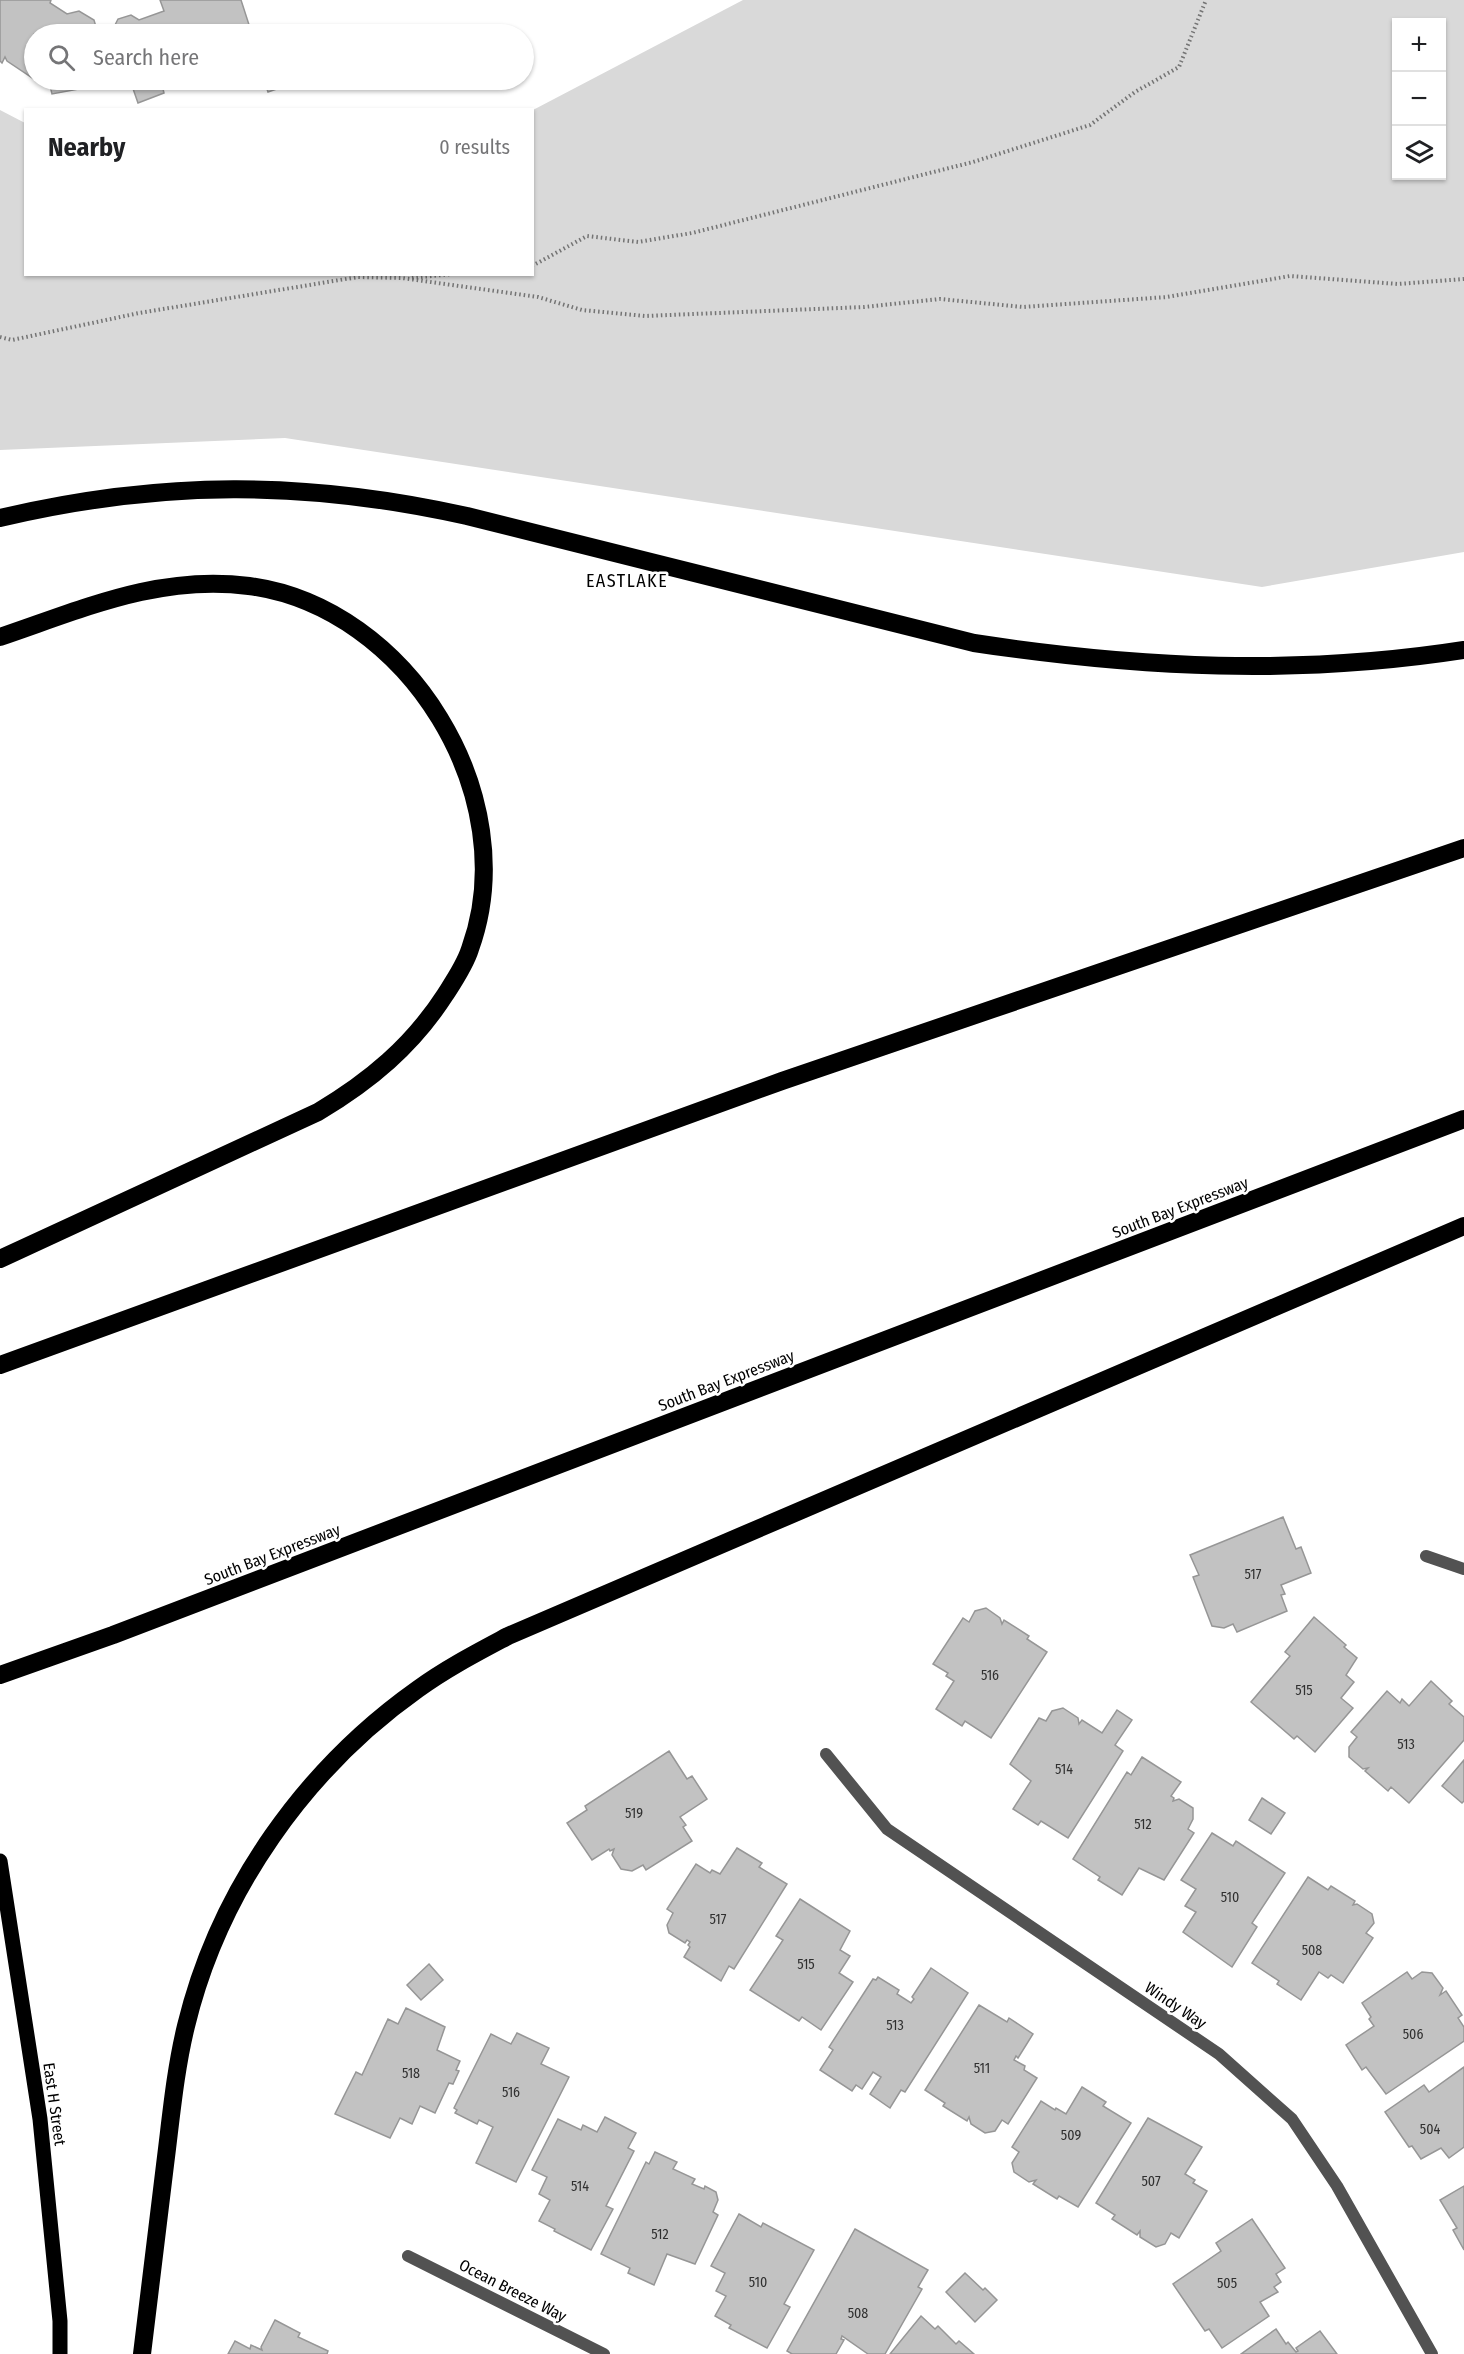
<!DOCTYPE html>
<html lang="en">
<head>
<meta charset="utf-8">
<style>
	:root { --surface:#fff; --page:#f2f2f2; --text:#202124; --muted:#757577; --line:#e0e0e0 }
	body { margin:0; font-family:"Fira Sans Condensed",sans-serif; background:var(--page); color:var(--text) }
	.controls { position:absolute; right:18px; top:18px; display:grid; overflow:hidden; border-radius:0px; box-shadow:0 2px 4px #0004 }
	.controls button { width:54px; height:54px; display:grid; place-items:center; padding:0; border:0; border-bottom:2px solid var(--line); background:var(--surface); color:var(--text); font:30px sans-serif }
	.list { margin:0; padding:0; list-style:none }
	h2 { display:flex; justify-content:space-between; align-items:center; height:78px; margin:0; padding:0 24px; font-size:26px }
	h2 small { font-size:20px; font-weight:400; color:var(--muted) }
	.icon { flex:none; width:33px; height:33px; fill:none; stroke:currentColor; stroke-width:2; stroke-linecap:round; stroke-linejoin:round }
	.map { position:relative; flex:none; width:1464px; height:2354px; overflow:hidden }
	.search { position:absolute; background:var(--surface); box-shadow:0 2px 4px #0004; left:24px; top:24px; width:510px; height:66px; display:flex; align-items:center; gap:15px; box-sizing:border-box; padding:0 21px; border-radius:33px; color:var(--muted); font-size:22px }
	.panel { position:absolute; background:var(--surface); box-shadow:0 2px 4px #0004; left:24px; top:108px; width:510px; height:168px; border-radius:0px }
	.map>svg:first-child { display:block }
	.green { fill:#d9d9d9; fill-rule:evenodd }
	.building { fill:#c2c2c2; stroke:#969696; stroke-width:1.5 }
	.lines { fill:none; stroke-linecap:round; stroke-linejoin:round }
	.path { stroke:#747474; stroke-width:4; stroke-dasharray:1.5 3; stroke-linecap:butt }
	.street { stroke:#525252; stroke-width:12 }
	.primary { stroke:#000; stroke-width:15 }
	.highway { stroke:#000; stroke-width:18 }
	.labels { text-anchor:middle; stroke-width:5; stroke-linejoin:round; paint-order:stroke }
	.number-label { font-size:14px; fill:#303030 }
	.street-label { font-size:16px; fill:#000; stroke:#fff }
	.neighbourhood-label { font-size:18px; letter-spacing:1.5px; fill:#000; stroke:#fff }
</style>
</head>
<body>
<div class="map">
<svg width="1464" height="2354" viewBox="0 0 1464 2354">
	<rect width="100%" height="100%" fill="#fff"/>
	<path class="green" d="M743 0H1464V552L1262 587 285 438 0 450V110L25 123 26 274H532L533 110ZM1396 22H1442V176H1396Z"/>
	<g class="building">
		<polygon points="0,0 51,0 50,3 67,14 79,11 94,20 98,34 34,34 34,79 7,61 5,57 2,63 0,61"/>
		<polygon points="160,0 241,0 252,34 115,34 113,29 118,19 131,15 139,20 164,11"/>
		<polygon points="36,80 89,80 90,87 52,94 49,82 42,83"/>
		<polygon points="130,80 190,80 163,89 164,93 138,103"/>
		<polygon points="264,80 290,80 291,84 268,92"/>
		<polygon points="1283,1517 1296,1549 1301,1547 1311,1573 1281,1585 1285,1594 1281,1595 1287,1611 1237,1632 1233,1624 1224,1628 1212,1626 1193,1577 1199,1575 1190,1555"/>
		<polygon points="986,1608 1000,1618 1002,1624 1004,1620 1029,1636 1027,1639 1047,1652 991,1738 965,1721 962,1726 936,1709 954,1681 946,1676 948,1673 933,1664 963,1618 969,1622 975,1611"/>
		<polygon points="1314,1617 1346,1645 1344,1647 1357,1658 1346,1675 1354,1682 1341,1698 1353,1708 1315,1752 1297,1736 1294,1739 1251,1702 1290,1656 1285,1652"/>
		<polygon points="1431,1681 1452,1701 1449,1704 1464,1717 1464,1740 1409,1803 1391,1787 1388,1791 1365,1771 1368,1768 1363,1769 1349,1757 1349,1747 1357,1737 1351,1732 1387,1691 1400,1703 1402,1699 1409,1706"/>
		<polygon points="1063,1708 1078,1718 1079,1724 1082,1720 1102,1733 1117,1710 1132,1720 1115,1745 1123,1751 1068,1838 1041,1821 1038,1825 1013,1809 1031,1781 1010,1764 1039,1718 1046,1721 1052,1711"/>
		<polygon points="669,1751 687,1779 692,1776 707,1799 680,1817 686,1825 683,1827 692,1841 646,1870 643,1865 632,1871 621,1869 612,1855 614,1849 610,1851 609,1849 592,1860 567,1823 587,1810 585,1806"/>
		<polygon points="1142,1757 1181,1782 1171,1796 1174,1798 1173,1801 1179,1799 1193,1808 1193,1819 1188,1829 1194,1833 1164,1880 1139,1868 1122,1895 1098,1880 1100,1877 1073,1859 1127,1772 1131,1775"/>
		<polygon points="1464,1760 1464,1801 1462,1803 1442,1786"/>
		<polygon points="1262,1798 1285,1813 1271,1834 1249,1820"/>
		<polygon points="1212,1833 1233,1846 1236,1841 1285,1873 1252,1923 1257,1927 1232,1967 1183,1932 1196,1912 1185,1906 1196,1889 1181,1880"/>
		<polygon points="737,1848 762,1863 759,1867 787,1884 734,1969 729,1966 721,1981 684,1957 690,1947 688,1945 690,1942 687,1940 685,1943 669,1933 667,1925 673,1913 667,1909 696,1864 710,1873 712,1870 720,1874"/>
		<polygon points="1308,1877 1328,1890 1331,1886 1355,1901 1353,1905 1357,1904 1372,1914 1374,1923 1366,1933 1373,1938 1343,1983 1331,1975 1328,1978 1319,1972 1301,2000 1277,1984 1279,1981 1252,1963"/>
		<polygon points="800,1899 850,1931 840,1950 850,1956 839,1973 853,1982 821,2030 802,2017 799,2021 750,1990 783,1940 776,1936"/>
		<polygon points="429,1964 443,1980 421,2000 407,1985"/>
		<polygon points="931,1968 968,1993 905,2092 901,2090 890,2108 870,2094 881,2077 873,2072 862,2089 856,2085 852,2091 820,2070 833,2050 829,2047 873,1979 876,1980 878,1977 899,1990 897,1994 911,2003 914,1999 912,1997"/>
		<polygon points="1407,1972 1412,1979 1422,1972 1432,1973 1443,1988 1440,1995 1446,1991 1462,2015 1458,2018 1464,2027 1464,2041 1386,2094 1366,2067 1362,2070 1346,2045 1374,2026 1369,2019 1371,2017 1362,2003"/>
		<polygon points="979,2005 1007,2022 1009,2018 1033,2034 1018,2058 1016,2056 1014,2060 1025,2066 1024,2070 1037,2078 1008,2124 1002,2120 995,2131 985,2133 971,2124 969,2117 967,2121 943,2106 945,2103 925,2090"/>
		<polygon points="406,2008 445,2027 437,2050 460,2061 456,2070 459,2071 453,2084 449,2083 435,2113 420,2106 412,2124 400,2118 390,2138 335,2114 356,2072 362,2075 388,2019 398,2024"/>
		<polygon points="517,2033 549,2048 541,2064 569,2077 516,2182 476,2163 493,2127 479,2120 477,2124 455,2113 457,2110 454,2108 491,2034 511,2044"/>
		<polygon points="1464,2067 1464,2147 1449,2158 1441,2148 1421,2159 1412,2146 1409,2147 1385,2112 1424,2085 1429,2092"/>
		<polygon points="1082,2087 1106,2102 1103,2106 1131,2123 1078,2207 1059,2196 1057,2199 1033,2184 1036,2180 1029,2182 1014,2172 1012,2163 1019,2152 1012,2147 1041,2101 1055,2110 1056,2108 1066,2114"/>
		<polygon points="605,2117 636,2133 628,2148 634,2151 606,2206 613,2209 591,2250 554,2231 555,2229 539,2221 550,2200 539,2194 547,2177 532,2170 558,2119 581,2130 583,2125 597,2132"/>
		<polygon points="1148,2118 1202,2147 1185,2174 1195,2180 1193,2183 1207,2191 1179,2238 1171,2233 1165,2244 1156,2247 1140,2237 1140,2231 1137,2235 1112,2219 1115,2215 1096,2203"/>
		<polygon points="655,2152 677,2162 673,2169 695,2179 692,2184 704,2189 705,2186 716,2192 718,2200 713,2212 718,2215 695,2264 667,2254 654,2285 628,2273 630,2268 601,2254 646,2162 649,2164"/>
		<polygon points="1464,2186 1464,2250 1453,2230 1457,2228 1440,2200"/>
		<polygon points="739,2214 761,2227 763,2223 814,2250 784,2304 790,2307 767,2348 729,2328 731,2325 715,2316 726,2296 716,2291 725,2273 711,2266"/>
		<polygon points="1252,2219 1285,2268 1276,2274 1281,2282 1274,2287 1278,2292 1260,2302 1269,2316 1222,2348 1209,2329 1205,2331 1173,2284 1221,2251 1216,2243"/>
		<polygon points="855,2229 928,2270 918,2287 922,2289 885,2354 868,2354 842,2336 841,2339 844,2340 836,2354 792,2354 787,2351"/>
		<polygon points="965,2273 983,2290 985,2288 997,2300 975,2322 946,2292"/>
		<polygon points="921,2316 935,2329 938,2326 956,2344 959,2341 974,2354 890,2354"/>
		<polygon points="275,2320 300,2333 298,2337 328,2351 327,2354 228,2354 235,2341 250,2349 251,2345 262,2350 261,2347"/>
		<polygon points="1276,2329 1286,2344 1288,2342 1296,2352 1298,2351 1296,2348 1320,2331 1337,2354 1241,2354"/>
	</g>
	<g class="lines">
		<g class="path">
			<polyline points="532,266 587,236 638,242 692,233 973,162 1090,125 1135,92 1179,67 1206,0"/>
			<polyline points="412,278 452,274"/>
			<polyline points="0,337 12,340 139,313 358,277 402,278 538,297 582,310 645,316 864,307 940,299 1023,307 1167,297 1290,276 1398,284 1464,279"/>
		</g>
		<g class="street">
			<polyline points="1426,1556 1464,1569"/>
			<polyline points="826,1754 887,1829 1219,2054 1292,2119 1337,2186 1432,2354"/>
			<polyline points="408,2256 604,2354"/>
		</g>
		<polyline class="primary" points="0,1861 40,2119 60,2321 60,2354"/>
		<g class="highway">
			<path d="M0 518C161 480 306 480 467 516L974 643C1139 668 1298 676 1464 650"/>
			<path d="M0 637C83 609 160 574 249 586 408 607 525 797 470 949 465 965 454 981 445 995 412 1046 370 1081 318 1112L0 1259"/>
			<polyline points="0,1365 782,1081 1464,848"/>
			<polyline points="0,1675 113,1635 1464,1119"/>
			<path d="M142 2354C150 2291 157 2228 165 2165 171 2118 175 2071 186 2026 219 1890 305 1769 418 1689 447 1668 478 1652 508 1636L1464 1226"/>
		</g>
	</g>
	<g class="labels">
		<g class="number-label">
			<text x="1253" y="1579">517</text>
			<text x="990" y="1680">516</text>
			<text x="1304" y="1695">515</text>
			<text x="1406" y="1749">513</text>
			<text x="1064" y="1774">514</text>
			<text x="634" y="1818">519</text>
			<text x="1143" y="1829">512</text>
			<text x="1230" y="1902">510</text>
			<text x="718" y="1924">517</text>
			<text x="1312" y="1955">508</text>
			<text x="806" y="1969">515</text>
			<text x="895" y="2030">513</text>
			<text x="1413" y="2039">506</text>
			<text x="982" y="2073">511</text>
			<text x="411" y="2078">518</text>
			<text x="511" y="2097">516</text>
			<text x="1430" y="2134">504</text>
			<text x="1071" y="2140">509</text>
			<text x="1151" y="2186">507</text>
			<text x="580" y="2191">514</text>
			<text x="660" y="2239">512</text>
			<text x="758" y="2287">510</text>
			<text x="1227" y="2288">505</text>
			<text x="858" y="2318">508</text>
		</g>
		<g class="street-label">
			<text transform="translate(1180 1207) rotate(-21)" y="6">South Bay Expressway</text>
			<text transform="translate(726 1380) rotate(-21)" y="6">South Bay Expressway</text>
			<text transform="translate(272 1554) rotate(-21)" y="6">South Bay Expressway</text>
			<text transform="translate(1176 2005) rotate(34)" y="6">Windy Way</text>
			<text transform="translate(55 2104) rotate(82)" y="6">East H Street</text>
			<text transform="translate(513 2290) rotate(27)" y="6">Ocean Breeze Way</text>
		</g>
		<g class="neighbourhood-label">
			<text x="627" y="587">EASTLAKE</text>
		</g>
	</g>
</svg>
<div class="controls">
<button>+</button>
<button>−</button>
<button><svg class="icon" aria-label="layers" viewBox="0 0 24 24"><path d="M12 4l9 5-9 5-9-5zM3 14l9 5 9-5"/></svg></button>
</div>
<div class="search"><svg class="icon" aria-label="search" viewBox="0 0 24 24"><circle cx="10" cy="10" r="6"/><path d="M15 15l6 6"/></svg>Search here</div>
<section class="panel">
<h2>Nearby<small>0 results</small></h2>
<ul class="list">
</ul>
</section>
</div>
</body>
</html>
